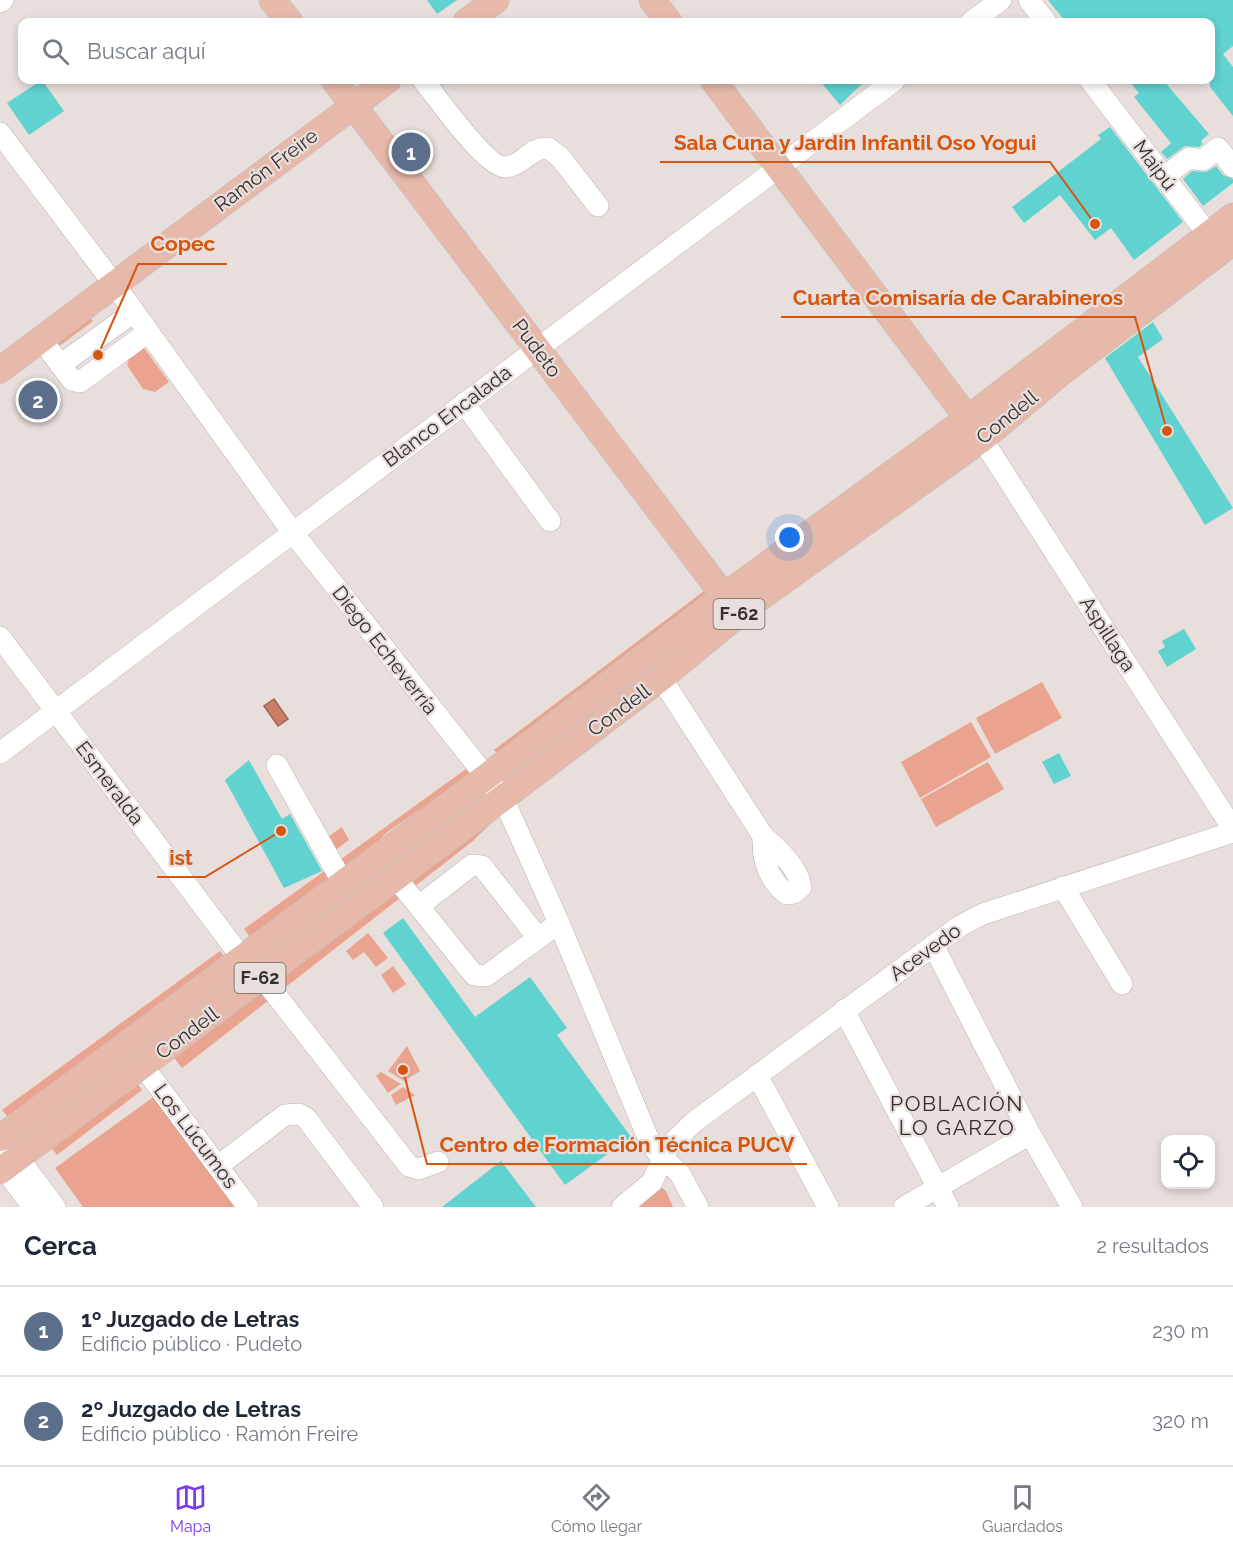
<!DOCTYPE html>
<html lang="es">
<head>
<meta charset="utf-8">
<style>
	:root { --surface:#fff; --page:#f2f2f3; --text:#1f2937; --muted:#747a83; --line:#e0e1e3; --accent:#7c3aed }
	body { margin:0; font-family:Raleway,sans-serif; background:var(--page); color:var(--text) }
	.controls { position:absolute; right:18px; bottom:18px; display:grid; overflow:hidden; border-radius:12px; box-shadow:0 3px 9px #0003 }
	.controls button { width:54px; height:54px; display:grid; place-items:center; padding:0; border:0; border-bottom:2px solid var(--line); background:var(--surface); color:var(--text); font:30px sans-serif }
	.you { position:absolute; left:790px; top:538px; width:21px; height:21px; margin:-15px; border:4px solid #fff; border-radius:50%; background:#1a73e8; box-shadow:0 0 0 9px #1a73e833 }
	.badge { display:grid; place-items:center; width:39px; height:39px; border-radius:50%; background:var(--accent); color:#fff; font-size:20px; font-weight:700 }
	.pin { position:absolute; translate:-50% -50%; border:3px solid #fff; box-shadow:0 2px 6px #0006 }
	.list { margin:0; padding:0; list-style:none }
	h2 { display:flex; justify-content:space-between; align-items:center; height:78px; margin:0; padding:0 24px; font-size:26px }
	h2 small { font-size:20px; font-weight:400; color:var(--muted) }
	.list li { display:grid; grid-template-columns:39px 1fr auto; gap:18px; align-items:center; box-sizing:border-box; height:90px; padding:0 24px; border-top:2px solid var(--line) }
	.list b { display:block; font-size:22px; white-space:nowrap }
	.list p { margin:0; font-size:20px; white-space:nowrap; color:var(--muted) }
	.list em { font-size:20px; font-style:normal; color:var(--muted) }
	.icon { flex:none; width:33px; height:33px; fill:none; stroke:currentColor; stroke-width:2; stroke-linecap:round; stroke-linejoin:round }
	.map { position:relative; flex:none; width:1233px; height:1207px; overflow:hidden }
	.search { position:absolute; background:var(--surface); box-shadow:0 3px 9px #0003; left:18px; right:18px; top:18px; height:66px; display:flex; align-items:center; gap:15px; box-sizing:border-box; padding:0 21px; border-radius:12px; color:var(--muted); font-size:22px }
	.sheet { height:258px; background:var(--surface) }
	nav { display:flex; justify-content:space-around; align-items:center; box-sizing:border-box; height:84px; border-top:2px solid var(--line); background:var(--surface); font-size:16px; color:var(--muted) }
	nav a { display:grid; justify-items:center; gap:3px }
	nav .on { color:var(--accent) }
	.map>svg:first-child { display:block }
	.green { fill:#eaa38e }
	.water { fill:#cb7d66; stroke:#9d6655; stroke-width:1.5 }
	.building { fill:#60d2cf }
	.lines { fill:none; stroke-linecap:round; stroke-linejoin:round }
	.minor-casing { stroke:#bcb3b0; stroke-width:22 }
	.major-casing { stroke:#bebcbc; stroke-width:27 }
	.minor { stroke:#fff; stroke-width:21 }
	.major { stroke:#e6b9ab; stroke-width:26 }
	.labels { text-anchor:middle; stroke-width:4.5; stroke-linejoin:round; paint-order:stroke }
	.shield { fill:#e8dfdc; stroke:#696462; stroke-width:1.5 }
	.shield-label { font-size:18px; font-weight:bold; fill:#332f2e }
	.street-label { font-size:20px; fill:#332f2e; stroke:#e8dfdc }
	.neighbourhood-label { font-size:21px; letter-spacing:1.5px; fill:#342d2b; stroke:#e8dfdc }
	.leader { fill:none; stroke:#d6550f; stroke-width:2 }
	.callout-dot { fill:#d6550f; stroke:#e8dfdc; stroke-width:2 }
	.callout-label { font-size:21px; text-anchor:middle; font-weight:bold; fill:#d6550f; stroke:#e8dfdc; stroke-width:4.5; stroke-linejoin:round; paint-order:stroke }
</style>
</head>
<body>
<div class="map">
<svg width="1233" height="1207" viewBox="0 0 1233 1207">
	<rect width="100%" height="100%" fill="#e8dfdc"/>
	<g class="green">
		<polygon points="85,311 93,321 54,350 46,340"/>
		<polygon points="142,345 169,382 155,392 143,389 127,365 130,355"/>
		<polygon points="704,591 710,599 500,757 494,750"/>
		<polygon points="1042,682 1062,718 995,754 976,718"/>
		<polygon points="971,722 991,757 920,798 901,762"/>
		<polygon points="988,762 1004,789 936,827 921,799"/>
		<polygon points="466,769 470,773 451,794 426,805 386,833 365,855 253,941 244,929"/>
		<polygon points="487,819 489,825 473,841 182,1068 172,1055"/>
		<polygon points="342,827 349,840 329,855 322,841"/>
		<polygon points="368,933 388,958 376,967 364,952 353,960 346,951"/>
		<polygon points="220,951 227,960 12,1122 2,1110"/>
		<polygon points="393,966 406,984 393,993 381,975"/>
		<polygon points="407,1046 420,1071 404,1081 388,1071"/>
		<polygon points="381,1072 401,1084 388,1093 376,1076"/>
		<polygon points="133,1078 142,1090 57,1155 46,1141"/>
		<polygon points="403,1087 415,1095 396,1105 391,1095"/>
		<polygon points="159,1093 242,1207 83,1207 55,1168"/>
		<polygon points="661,1187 666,1191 673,1207 633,1207"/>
	</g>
	<polygon class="water" points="274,699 288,719 278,726 264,706"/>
	<g class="building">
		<polygon points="427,0 457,0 437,14"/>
		<polygon points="1048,0 1233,0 1233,46 1223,54 1233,67 1233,116 1210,87 1210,22 1066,22"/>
		<polygon points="42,80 64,111 29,135 7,103"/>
		<polygon points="819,80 866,80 840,105"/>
		<polygon points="1128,80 1163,80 1209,134 1201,141 1203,144 1199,147 1185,146 1167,159 1161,152 1171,143 1134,97 1139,93"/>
		<polygon points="1110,127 1183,222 1134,260 1111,228 1095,240 1060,195 1024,223 1012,207 1101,139 1098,135"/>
		<polygon points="1216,166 1223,175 1233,179 1233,183 1203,206 1183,179 1192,171 1206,172"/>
		<polygon points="1153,322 1163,339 1138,357 1233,508 1205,525 1105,358"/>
		<polygon points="1184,629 1196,649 1167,667 1158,651 1165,647 1162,641"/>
		<polygon points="1059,753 1071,776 1054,784 1042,762"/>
		<polygon points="249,760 282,819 290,814 322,871 284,888 225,780"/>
		<polygon points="403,918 475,1017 530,977 567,1028 557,1035 631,1137 565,1185 383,933"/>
		<polygon points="501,1161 536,1207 442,1207"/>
	</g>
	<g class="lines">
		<g class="minor-casing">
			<g id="minor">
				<polyline points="1029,0 1046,22"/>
				<polyline points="0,2 3,0"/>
				<polyline points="971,22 1001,0"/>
				<path d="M423 80C437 97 486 168 506 167 522 166 530 147 548 148L560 157 598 206"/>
				<polyline points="1090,80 1217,246"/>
				<polyline points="0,133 114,284 293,533 503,798 559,923 648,1138 656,1151 680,1174 698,1207"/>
				<polyline points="1164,177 1189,158 1203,160 1218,148 1233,167"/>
				<polyline points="41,339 72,380 80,382 148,332"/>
				<polyline points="60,365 134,312"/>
				<polyline points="464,403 550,521"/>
				<polyline points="982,439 1233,829"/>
				<polyline points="0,637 242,958"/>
				<path d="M661 678 763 836C762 859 768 880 787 894L794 893 801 887C799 868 777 848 763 836"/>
				<polyline points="0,753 895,80"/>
				<polyline points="277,765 343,883"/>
				<polyline points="396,878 474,975 486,976 559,923"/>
				<polyline points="1063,887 1122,984"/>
				<polyline points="419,906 472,865 482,866 538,938"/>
				<polyline points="933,945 1030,1134 1072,1207"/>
				<polyline points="262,977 409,1166 419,1169 438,1162"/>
				<polyline points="844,1010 948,1207"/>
				<polyline points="143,1066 248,1207"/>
				<polyline points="757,1075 828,1207"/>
				<polyline points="0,1157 4,1168 33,1207"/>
				<polyline points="19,1159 55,1207"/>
				<polyline points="218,1166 285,1115 299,1114 306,1118 373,1207"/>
				<polyline points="622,1207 652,1182 669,1146 694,1122 960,926 983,914 1233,832"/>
				<polyline points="904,1207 1030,1134"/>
			</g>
		</g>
		<g class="major-casing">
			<g id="major">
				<polyline points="272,0 290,22"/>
				<polyline points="652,0 669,22"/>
				<polyline points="466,22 496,0"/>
				<polyline points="334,80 724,596 738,603"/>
				<polyline points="713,80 977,431"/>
				<polyline points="0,370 388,80"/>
				<polyline points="0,1138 486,777 724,596 967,419 1233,216"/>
				<polyline points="0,1171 503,798 661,678 747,607 982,439 1062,372 1233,242"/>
			</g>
		</g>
		<use href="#minor" class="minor"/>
		<use href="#major" class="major"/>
	</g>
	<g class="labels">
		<g class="shield">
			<rect x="713.5" y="599" width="51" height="30" rx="4.5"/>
			<rect x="234.5" y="963" width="51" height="30" rx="4.5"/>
		</g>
		<g class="shield-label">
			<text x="739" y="620">F-62</text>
			<text x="260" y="984">F-62</text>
		</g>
		<g class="street-label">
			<text transform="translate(1155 165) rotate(53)" y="7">Maipú</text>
			<text transform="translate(266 170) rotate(-37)" y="7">Ramón Freire</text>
			<text transform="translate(537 348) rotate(53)" y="7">Pudeto</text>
			<text transform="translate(447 416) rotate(-37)" y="7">Blanco Encalada</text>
			<text transform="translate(1007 417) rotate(-39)" y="7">Condell</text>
			<text transform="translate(1108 634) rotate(57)" y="7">Aspillaga</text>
			<text transform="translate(385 650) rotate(52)" y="7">Diego Echeverría</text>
			<text transform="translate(619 710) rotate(-37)" y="7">Condell</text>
			<text transform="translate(110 783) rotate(53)" y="7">Esmeralda</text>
			<text transform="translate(925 952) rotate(-36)" y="7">Acevedo</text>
			<text transform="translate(187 1033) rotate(-37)" y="7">Condell</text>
			<text transform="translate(196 1136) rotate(53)" y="7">Los Lúcumos</text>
		</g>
		<g class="neighbourhood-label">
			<text x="957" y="1111">POBLACIÓN<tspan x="957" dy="24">LO GARZO</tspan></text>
		</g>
	</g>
	<path class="leader" d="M1095 224L1050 162H660M98 355L138 264H227M1167 431L1135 317H781M281 831L205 877H157M403 1070L427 1164H807"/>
	<g class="callout-dot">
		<circle cx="1095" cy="224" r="6"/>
		<circle cx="98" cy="355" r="6"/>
		<circle cx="1167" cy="431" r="6"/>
		<circle cx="281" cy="831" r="6"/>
		<circle cx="403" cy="1070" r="6"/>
	</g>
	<g class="callout-label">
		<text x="855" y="150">Sala Cuna y Jardin Infantil Oso Yogui</text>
		<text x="183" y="251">Copec</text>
		<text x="958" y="305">Cuarta Comisaría de Carabineros</text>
		<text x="181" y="865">ist</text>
		<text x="617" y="1152">Centro de Formación Técnica PUCV</text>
	</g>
</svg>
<div class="controls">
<button><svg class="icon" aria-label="locate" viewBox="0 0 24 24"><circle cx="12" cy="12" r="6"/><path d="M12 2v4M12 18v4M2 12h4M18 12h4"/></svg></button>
</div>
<div class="you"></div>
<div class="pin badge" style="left:411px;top:152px;background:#5c6f8a">1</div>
<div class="pin badge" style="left:38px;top:400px;background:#5c6f8a">2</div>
<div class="search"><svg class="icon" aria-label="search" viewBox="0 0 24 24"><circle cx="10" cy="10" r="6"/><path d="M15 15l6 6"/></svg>Buscar aquí</div>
</div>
<section class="sheet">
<h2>Cerca<small>2 resultados</small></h2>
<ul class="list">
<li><span class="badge" style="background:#5c6f8a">1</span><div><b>1º Juzgado de Letras</b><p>Edificio público · Pudeto</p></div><em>230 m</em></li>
<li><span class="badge" style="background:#5c6f8a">2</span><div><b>2º Juzgado de Letras</b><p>Edificio público · Ramón Freire</p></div><em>320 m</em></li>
</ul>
</section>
<nav>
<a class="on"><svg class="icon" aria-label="map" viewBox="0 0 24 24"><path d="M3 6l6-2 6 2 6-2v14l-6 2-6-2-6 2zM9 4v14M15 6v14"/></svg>Mapa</a>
<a><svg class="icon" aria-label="directions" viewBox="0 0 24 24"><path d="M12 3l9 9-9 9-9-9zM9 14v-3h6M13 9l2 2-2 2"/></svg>Cómo llegar</a>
<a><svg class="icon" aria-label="saved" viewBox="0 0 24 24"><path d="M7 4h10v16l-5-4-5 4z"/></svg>Guardados</a>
</nav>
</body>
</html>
